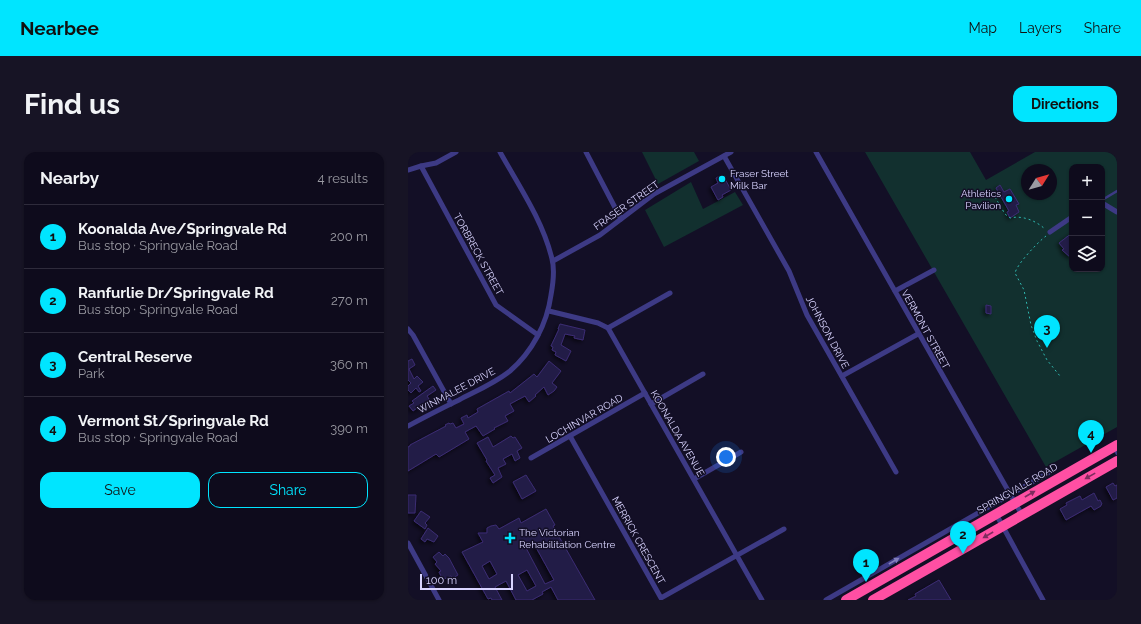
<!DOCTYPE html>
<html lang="en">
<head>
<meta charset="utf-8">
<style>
	:root { --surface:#0e0b1c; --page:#171425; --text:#f1f3f6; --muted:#9b9ba3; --line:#2e2b3b; --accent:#00e5ff }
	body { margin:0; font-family:Raleway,sans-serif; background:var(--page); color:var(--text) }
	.controls { position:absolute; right:12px; top:12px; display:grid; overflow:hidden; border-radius:8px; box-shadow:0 1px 3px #0004 }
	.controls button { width:36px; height:36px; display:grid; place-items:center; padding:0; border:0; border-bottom:1px solid var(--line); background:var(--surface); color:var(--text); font:20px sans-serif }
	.compass { position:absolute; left:613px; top:12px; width:36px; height:36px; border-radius:50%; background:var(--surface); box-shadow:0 1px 3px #0004; rotate:53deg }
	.scale { position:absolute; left:12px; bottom:10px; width:93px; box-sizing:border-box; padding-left:4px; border:2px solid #d9d4ff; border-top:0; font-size:11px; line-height:14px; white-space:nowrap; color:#d9d4ff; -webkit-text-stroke:3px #130f26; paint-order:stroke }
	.you { position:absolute; left:318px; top:305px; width:14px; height:14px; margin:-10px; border:3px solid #fff; border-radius:50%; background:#1a73e8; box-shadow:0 0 0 6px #1a73e833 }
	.badge { display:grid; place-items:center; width:26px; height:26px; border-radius:50%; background:var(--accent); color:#111; font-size:13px; font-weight:700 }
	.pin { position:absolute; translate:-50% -33px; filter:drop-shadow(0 1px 2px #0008) }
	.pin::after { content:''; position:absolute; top:21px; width:14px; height:12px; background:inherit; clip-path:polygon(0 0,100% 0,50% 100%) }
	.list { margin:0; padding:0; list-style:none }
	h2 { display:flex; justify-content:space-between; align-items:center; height:52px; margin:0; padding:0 16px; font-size:17px }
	h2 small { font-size:13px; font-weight:400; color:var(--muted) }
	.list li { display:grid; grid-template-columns:26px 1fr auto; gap:12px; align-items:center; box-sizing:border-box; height:64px; padding:0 16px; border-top:1px solid var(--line) }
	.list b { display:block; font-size:15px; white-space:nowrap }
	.list p { margin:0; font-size:13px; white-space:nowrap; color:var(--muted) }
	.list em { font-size:13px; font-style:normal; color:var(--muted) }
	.actions { display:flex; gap:8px; padding:12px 16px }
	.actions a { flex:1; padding:9px 0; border:1px solid var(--accent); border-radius:12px; text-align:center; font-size:14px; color:var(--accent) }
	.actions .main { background:var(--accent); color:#111 }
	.icon { flex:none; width:22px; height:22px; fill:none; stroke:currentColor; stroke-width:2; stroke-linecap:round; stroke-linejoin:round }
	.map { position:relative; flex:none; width:709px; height:448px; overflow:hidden; border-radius:12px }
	header { display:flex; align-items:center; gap:24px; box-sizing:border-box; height:56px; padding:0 20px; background:var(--accent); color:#111 }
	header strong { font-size:19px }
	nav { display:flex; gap:22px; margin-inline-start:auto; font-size:14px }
	.intro { display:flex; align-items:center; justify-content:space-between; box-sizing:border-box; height:96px; padding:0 24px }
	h1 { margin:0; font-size:28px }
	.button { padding:10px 18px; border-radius:12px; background:var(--accent); color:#111; font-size:14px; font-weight:700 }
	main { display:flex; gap:24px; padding:0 24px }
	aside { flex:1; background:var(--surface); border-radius:12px; box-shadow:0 1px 3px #0004 }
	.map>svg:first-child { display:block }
	.green { fill:#12302f; fill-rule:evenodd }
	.building { fill:#241b47; stroke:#3b2d73; fill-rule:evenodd; filter:url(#shadow) }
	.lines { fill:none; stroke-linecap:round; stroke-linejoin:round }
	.path { stroke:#2fb8b0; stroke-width:1; stroke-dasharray:2 3; stroke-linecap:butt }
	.lane { stroke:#3d3a85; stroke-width:2.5 }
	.street { stroke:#3d3a85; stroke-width:5 }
	.highway { stroke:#ff4fa3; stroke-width:10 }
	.oneway { fill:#7d2c5e }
	.oneway2 { fill:#837fbc }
	.poi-dot { fill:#00e5ff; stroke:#130f26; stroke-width:1.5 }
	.labels { text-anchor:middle; stroke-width:3; stroke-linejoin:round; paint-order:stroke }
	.poi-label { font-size:10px; fill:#d9d4ff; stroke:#130f26; text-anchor:start }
	.street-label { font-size:10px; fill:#d9d4ff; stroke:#130f26 }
</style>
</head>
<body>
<header>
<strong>Nearbee</strong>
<nav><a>Map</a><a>Layers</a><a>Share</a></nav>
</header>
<div class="intro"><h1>Find us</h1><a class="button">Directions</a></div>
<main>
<aside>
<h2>Nearby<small>4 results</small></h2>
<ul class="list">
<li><span class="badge">1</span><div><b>Koonalda Ave/Springvale Rd</b><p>Bus stop · Springvale Road</p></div><em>200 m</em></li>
<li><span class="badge">2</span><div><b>Ranfurlie Dr/Springvale Rd</b><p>Bus stop · Springvale Road</p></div><em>270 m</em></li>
<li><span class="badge">3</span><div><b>Central Reserve</b><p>Park</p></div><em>360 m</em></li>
<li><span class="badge">4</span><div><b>Vermont St/Springvale Rd</b><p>Bus stop · Springvale Road</p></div><em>390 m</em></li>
</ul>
<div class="actions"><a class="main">Save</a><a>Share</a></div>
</aside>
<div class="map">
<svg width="709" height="448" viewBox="0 0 709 448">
	<defs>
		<filter id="shadow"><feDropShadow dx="-2" dy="2" stdDeviation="2" flood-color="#0009"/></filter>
	</defs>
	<rect width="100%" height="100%" fill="#130f26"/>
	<g class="green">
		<polygon points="234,0 286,0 291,9 250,32"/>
		<path d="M457 0H562L578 28 627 0H709V275L638 315ZM664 15H694V117H664ZM619 18H643V42H619Z"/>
		<polygon points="283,30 295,57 327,40 335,53 256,95 237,58"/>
	</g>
	<g class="building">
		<polygon points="312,24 316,25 323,38 314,43 315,45 310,48 303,35 310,31 308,26"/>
		<polygon points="592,33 596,40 602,37 611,52 608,53 611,60 602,66 599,60 601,59 588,36"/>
		<polygon points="664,81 664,103 662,105 654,98 656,97 651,91"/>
		<polygon points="578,153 583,154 583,162 578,161"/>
		<polygon points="152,172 177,178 175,188 166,186 167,184 157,182 153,193 163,199 158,209 147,203 148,200 144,198 145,195 143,194 151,177 150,177"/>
		<polygon points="4,207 7,213 1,217 6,227 9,224 15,230 10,234 13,239 11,240 8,236 3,241 0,238 0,234 3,231 0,228 0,209"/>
		<polygon points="141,209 153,219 144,231 149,235 146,239 140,243 136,235 127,243 128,244 121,250 117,244 102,252 106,259 97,264 100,269 86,276 87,277 75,284 68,274 57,280 61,287 31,305 28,302 0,319 0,295 2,294 2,293 38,274 37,273 41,271 42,272 45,271 48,276 56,272 53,266 59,263 60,266 70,260 69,257 101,239 102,241 126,222 129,225"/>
		<polygon points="25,234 28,238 19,244 21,247 10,257 9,256 5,259 1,254 6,251 4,249"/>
		<polygon points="103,284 105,286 107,285 114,296 109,299 112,306 107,309 104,302 95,307 98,312 90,316 94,325 85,331 82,326 87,323 78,309 79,308 69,291 80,285 85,295"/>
		<polygon points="118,323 128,339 114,347 105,330"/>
		<polygon points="705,331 707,334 709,333 709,346 705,348 698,335"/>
		<polygon points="686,341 690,349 692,348 694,352 693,353 693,354 686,358 683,354 658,368 652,357 659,353 658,351 672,344 674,348"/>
		<polygon points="0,343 8,343 7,361 0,361"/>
		<path d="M138 357 147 373 145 374 187 448H150L143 435 134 440 135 442 124 448H108L98 429 87 435 94 448H84L83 446 80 447 54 400 75 390 70 381H79V376L83 374 88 373 91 377 111 366 113 371ZM125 390 146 428 137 432 117 394ZM82 409 89 422 81 427 74 414ZM119 418 128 434 119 439 110 423Z"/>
		<polygon points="13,359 22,365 17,371 19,373 17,377 6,369"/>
		<polygon points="20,376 30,384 26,390 19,387 17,390 13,387"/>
		<polygon points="31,400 35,404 37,402 41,406 50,423 45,426 43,424 36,427 33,424 31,420 33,419 27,412 29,410 25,405"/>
		<polygon points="531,428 543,448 500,448 508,444 507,442"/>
	</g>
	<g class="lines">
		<g class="path">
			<path d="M587 45 597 62 602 66C615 63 628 69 637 77"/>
			<path d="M638 84C630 90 609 112 607 121L616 138 623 173 629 189 639 208 652 224"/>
		</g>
		<g class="lane">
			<polyline points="694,48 709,39"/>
			<polyline points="706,297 709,302"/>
		</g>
		<g class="street">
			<polyline points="178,0 213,67"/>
			<polyline points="408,0 614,363"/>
			<polyline points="316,4 381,119 399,163 488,320"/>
			<polyline points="13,14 88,153 130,183"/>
			<polyline points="0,18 13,14 28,11 48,0"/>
			<polyline points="694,51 709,60"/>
			<polyline points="642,80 664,65"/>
			<polyline points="145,109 192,83 246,42 323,0"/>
			<polyline points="487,139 526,118"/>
			<polyline points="141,159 190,171 200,176 354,448"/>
			<polyline points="200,176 262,141"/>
			<polyline points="0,177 5,183 43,252"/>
			<polyline points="434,224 510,182"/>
			<polyline points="243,252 295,222"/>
			<path d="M0 274C17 265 34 256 51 248 68 239 87 231 102 219 124 200 139 172 143 143 145 132 147 118 144 107 135 69 111 34 92 0"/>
			<polyline points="162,284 253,446 376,377"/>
			<polyline points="123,306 237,241"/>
			<polyline points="286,327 333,300"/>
			<polyline points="588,362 635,448"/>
			<polyline points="0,391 31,448"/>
			<polyline points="418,448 640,321"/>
		</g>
		<g class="highway">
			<polyline points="438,448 709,293"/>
			<polyline points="465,448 709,309"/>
		</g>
	</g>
	<defs><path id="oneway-solid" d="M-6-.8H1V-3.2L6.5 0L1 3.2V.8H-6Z"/></defs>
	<g class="oneway">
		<use href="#oneway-solid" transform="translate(682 324) rotate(151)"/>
		<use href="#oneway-solid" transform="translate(622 342) rotate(-30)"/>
		<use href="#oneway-solid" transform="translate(580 383) rotate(150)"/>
	</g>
	<use class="oneway2" href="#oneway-solid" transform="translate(486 409) rotate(-30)"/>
	<g class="poi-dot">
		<circle cx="314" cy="27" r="4"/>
		<circle cx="601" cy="47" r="4"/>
		<path d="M100 380h4v4h4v4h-4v4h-4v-4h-4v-4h4z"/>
	</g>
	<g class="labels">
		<g class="poi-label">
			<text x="322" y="25">Fraser Street<tspan x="322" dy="12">Milk Bar</tspan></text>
			<text x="593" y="45" text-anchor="end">Athletics<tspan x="593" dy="12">Pavilion</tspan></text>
			<text x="111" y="384">The Victorian<tspan x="111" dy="12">Rehabilitation Centre</tspan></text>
		</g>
		<g class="street-label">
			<text transform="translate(218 53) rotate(-35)" y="4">FRASER STREET</text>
			<text transform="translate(71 102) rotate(61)" y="4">TORBRECK STREET</text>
			<text transform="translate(518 177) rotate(61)" y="4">VERMONT STREET</text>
			<text transform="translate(420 180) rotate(62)" y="4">JOHNSON DRIVE</text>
			<text transform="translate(48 238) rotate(-28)" y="4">WINMALEE DRIVE</text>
			<text transform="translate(176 266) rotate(-30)" y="4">LOCHINVAR ROAD</text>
			<text transform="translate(270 281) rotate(60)" y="4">KOONALDA AVENUE</text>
			<text transform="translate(609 336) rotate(-30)" y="4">SPRINGVALE ROAD</text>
			<text transform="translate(231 388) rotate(61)" y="4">MERRICK CRESCENT</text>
		</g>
	</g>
</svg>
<div class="controls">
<button>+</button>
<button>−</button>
<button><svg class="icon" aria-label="layers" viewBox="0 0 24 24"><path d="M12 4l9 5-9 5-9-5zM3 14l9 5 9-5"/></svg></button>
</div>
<svg class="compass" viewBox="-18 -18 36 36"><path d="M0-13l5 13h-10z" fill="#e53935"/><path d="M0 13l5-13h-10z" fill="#9b9ba3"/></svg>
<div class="scale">100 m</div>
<div class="you"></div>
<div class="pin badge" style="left:458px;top:430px">1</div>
<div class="pin badge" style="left:555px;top:402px">2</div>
<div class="pin badge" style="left:639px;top:196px">3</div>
<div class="pin badge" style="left:683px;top:301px">4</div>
</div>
</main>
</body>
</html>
